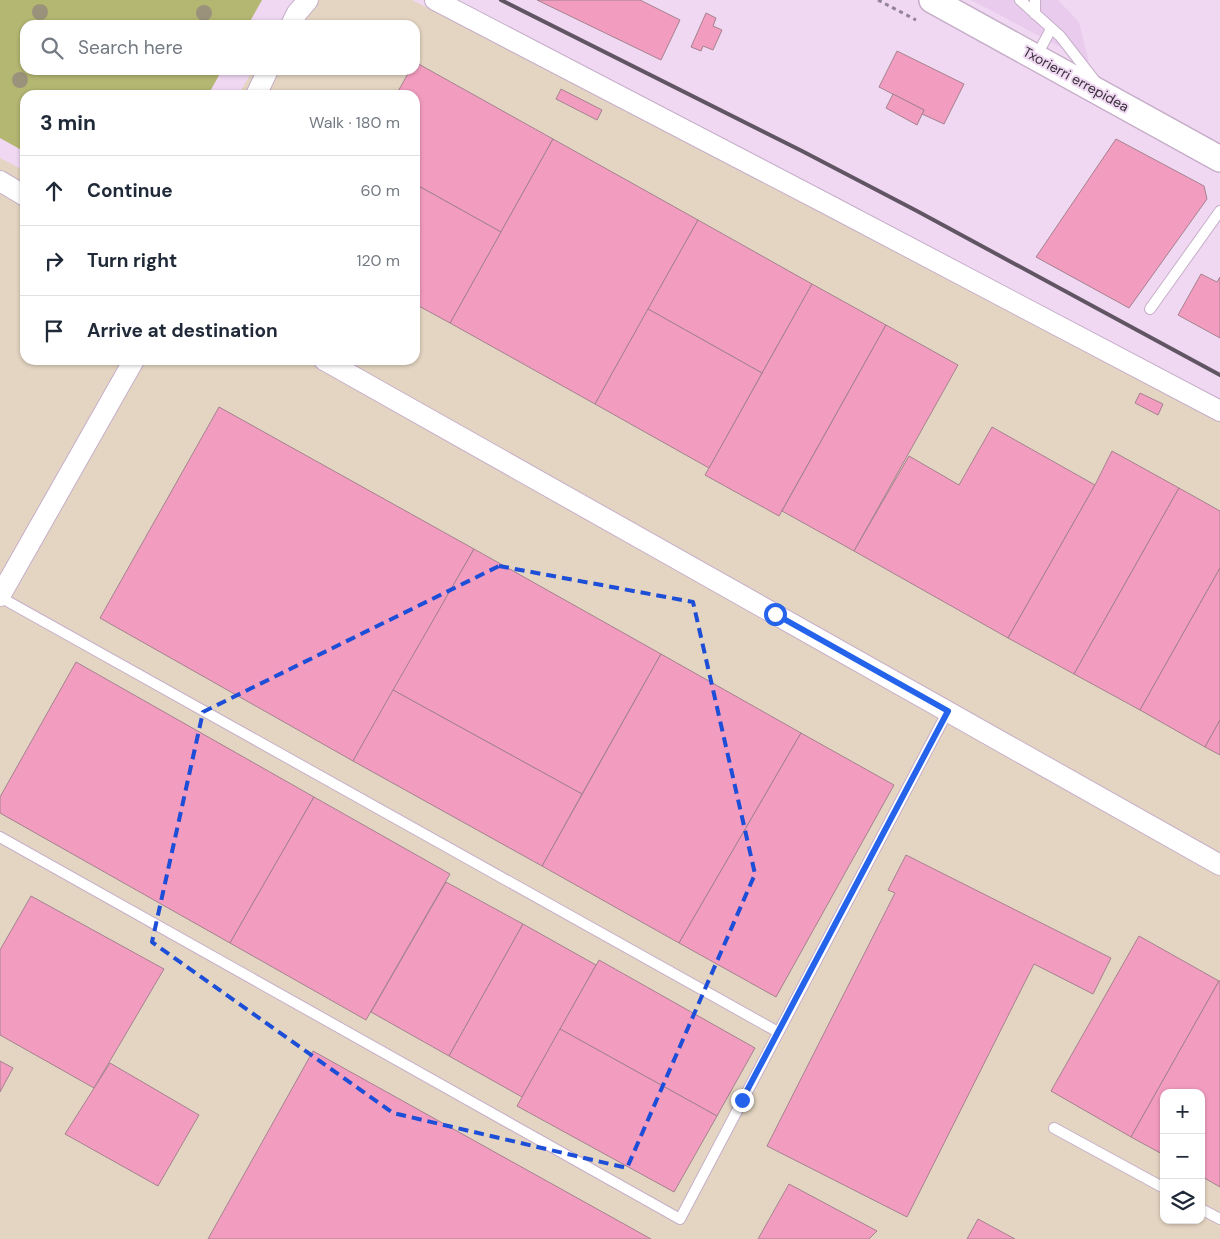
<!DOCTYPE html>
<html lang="en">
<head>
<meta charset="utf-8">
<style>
	:root { --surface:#fff; --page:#f2f2f3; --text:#1f2937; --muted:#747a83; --line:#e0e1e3 }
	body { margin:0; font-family:"DM Sans",sans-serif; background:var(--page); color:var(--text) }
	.controls { position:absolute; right:15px; bottom:15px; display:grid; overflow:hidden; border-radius:10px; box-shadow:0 1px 4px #0004 }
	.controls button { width:45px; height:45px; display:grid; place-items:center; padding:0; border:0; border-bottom:1px solid var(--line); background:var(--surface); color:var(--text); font:25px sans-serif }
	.stop { position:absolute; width:15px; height:15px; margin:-11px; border:4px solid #2563eb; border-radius:50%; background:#fff }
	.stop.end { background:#2563eb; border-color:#fff; box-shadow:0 1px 5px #0008 }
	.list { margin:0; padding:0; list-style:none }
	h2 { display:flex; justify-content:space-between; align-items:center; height:65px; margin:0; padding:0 20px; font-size:21px }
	h2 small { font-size:16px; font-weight:400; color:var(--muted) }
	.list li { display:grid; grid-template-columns:32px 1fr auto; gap:15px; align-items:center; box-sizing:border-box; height:70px; padding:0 20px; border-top:1px solid var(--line) }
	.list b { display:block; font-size:19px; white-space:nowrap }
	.list em { font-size:16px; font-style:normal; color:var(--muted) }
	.icon { flex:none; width:28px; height:28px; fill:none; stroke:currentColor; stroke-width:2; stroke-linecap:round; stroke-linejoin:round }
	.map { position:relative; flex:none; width:1220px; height:1239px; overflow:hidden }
	.search { position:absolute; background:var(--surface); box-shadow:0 1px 4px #0004; left:20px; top:20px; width:400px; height:55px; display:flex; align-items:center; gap:12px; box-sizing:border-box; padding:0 18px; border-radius:15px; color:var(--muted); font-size:19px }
	.panel { position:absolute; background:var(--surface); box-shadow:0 1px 4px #0004; left:20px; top:90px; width:400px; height:275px; border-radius:15px }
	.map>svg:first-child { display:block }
	.built { fill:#e9cced }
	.industrial { fill:#e4d5c2; fill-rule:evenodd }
	.green { fill:#b4b772 }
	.building { fill:#f29cbf; stroke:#a4828f }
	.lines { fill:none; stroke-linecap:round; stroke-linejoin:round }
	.service-casing { stroke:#c6aec9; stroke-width:12 }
	.minor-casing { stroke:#c6aec9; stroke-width:22 }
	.tertiary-casing { stroke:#c6aec9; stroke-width:28 }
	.path { stroke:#928295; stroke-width:3; stroke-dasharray:4 4; stroke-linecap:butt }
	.service { stroke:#fff; stroke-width:10 }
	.minor { stroke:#fff; stroke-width:20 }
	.tertiary { stroke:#fff; stroke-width:25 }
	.rail { stroke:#615563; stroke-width:4 }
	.tree { fill:#9b927b }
	.route { stroke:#2563eb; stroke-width:6 }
	.marked { fill:none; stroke:#1d4ed8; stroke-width:4; stroke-dasharray:10 6; stroke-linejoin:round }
	.labels { text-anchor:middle; stroke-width:4; stroke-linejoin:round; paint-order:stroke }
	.street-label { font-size:14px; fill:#3a313c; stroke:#f0d8f3 }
</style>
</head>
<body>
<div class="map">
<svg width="1220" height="1239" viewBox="0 0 1220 1239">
	<rect width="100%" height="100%" fill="#f0d8f3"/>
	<polygon class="built" points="971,0 1058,0 1079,22 1089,62"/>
	<path class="industrial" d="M295 0H412L1220 410V1239H0V158L25 171V360H415V95H238L253 70H415V25H280ZM1164 1093H1201V1220H1164Z"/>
	<polygon class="green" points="0,0 262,0 248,25 25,25 25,70 222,70 208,95 25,95 25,152 0,138"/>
	<g class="building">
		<polygon points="537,0 640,0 680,20 661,60"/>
		<polygon points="706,13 716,18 713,26 722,30 713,50 703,46 701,51 691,47"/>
		<polygon points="897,51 964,84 944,124 922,114 924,110 879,87"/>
		<polygon points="415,62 553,139 501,232 415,184 415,95 396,95 410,70 415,70"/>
		<polygon points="561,89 602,110 597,120 556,99"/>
		<polygon points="893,94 924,110 917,125 886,108"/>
		<polygon points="553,139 698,220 595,404 450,323"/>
		<polygon points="1116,139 1204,186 1207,199 1129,308 1036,257"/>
		<polygon points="415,184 501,232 450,323 415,304"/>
		<polygon points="698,220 812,284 762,373 648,309"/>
		<polygon points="1201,274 1217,282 1220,277 1220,338 1178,315"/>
		<polygon points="812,284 886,325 779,516 705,475"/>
		<polygon points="648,309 762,373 709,468 595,404"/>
		<polygon points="886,325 958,365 854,551 782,511"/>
		<polygon points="1140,393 1163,404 1158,415 1135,403"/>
		<polygon points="219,407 474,549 353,761 100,618"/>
		<polygon points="992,427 1095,485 1008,638 854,551 909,456 959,485"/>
		<polygon points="1112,451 1179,488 1074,674 1008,638 1095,485"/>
		<polygon points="1179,488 1220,511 1220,568 1140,710 1074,674"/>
		<polygon points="474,549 661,654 582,794 393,690"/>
		<polygon points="1220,568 1220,720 1205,747 1140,710"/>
		<polygon points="661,654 801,733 679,943 542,866"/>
		<polygon points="76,662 314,797 230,943 0,813 0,797"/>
		<polygon points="393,690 582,794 542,866 353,761"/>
		<polygon points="1220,720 1220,755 1205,747"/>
		<polygon points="801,733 894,785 776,997 679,943"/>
		<polygon points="314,797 450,874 366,1020 230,943"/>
		<polygon points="906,855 1111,958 1093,994 1034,964 907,1217 767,1146 895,893 888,890"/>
		<polygon points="446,882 523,924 449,1056 371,1012"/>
		<polygon points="31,896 164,969 94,1088 0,1035 0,950"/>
		<polygon points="523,924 596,965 522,1097 449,1056"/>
		<polygon points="1139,936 1219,981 1131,1137 1051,1091"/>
		<polygon points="599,960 755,1048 717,1116 560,1029"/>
		<polygon points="1219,981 1220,981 1220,1187 1201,1176 1201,1093 1164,1093 1164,1155 1131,1137"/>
		<polygon points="560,1029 717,1116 674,1192 517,1106"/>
		<polygon points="313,1051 651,1239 208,1239"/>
		<polygon points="0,1061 13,1068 0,1092"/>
		<polygon points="110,1063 199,1115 158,1186 65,1134"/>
		<polygon points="789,1184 877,1231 869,1239 758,1239"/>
		<polygon points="978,1219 1015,1239 967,1239"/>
	</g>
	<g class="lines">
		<g class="service-casing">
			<g id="service">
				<polyline points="1020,0 1060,36 1095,81"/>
				<polyline points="1035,14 1035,0"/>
				<polyline points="1036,57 1051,29"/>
				<polyline points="1150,309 1220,211"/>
				<polyline points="0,597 778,1032"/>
				<polyline points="0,837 680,1219 948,711"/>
				<polyline points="1054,1128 1164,1188"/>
				<polyline points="1201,1209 1220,1219"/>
			</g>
		</g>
		<g class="minor-casing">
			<g id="minor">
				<polyline points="435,0 825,203 1220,411"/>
				<polyline points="291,25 297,13 308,0"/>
				<polyline points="256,95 268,70"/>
				<polyline points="0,181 25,196"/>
				<polyline points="324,360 1220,865"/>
				<polyline points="0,596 134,360"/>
			</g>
		</g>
		<g class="tertiary-casing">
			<polyline id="tertiary" points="932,0 1220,159"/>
		</g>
		<polyline class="path" points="878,0 916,20"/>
		<use href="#service" class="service"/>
		<use href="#minor" class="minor"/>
		<use href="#tertiary" class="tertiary"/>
		<polyline class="rail" points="501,0 802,151 917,211 1220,375"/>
	</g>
	<g class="tree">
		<circle cx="40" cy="12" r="8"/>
		<circle cx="204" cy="13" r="8"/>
		<circle cx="20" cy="80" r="8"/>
	</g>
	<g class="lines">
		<polyline class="route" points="742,1100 948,711 775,614"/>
	</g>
	<path class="marked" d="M499 566 693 602 755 874 627 1168 393 1113 152 942 203 712Z"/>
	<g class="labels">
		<g class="street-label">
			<text transform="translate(1076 79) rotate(29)" y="5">Txorierri errepidea</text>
		</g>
	</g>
</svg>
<div class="controls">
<button>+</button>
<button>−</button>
<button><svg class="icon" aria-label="layers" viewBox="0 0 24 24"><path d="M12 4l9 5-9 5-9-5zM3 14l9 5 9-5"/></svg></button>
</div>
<div class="stop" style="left:775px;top:614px"></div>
<div class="stop end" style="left:742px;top:1100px"></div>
<div class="search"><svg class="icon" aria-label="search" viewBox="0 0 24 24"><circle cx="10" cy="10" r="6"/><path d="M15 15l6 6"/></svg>Search here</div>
<section class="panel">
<h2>3 min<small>Walk · 180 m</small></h2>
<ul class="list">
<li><svg class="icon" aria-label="ahead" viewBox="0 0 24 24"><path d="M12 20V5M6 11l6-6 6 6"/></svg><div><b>Continue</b></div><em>60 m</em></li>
<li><svg class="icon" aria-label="right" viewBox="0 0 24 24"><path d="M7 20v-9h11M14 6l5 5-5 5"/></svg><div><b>Turn right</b></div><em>120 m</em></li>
<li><svg class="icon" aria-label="arrive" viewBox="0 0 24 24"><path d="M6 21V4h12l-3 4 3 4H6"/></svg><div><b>Arrive at destination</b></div></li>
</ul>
</section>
</div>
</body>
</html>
